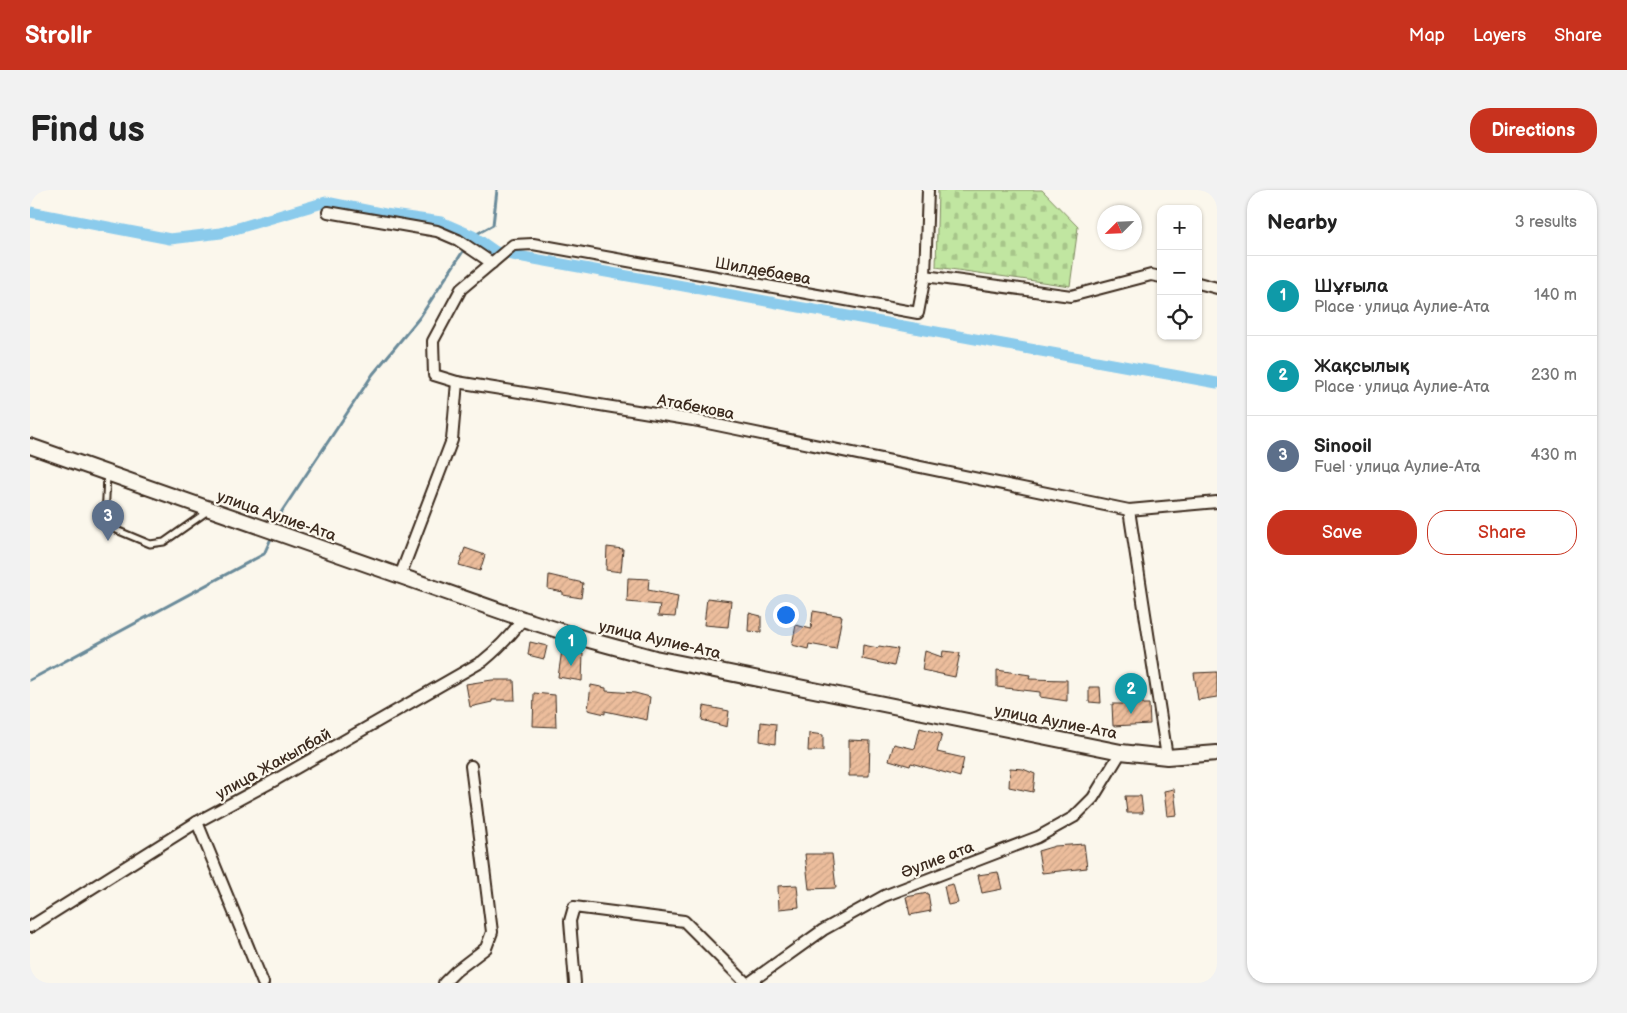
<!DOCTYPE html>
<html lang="en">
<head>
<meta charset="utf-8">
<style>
	:root { --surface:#fff; --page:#f2f2f2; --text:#222; --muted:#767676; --line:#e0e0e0; --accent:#c8321e }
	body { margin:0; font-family:"Balsamiq Sans",sans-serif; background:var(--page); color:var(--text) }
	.controls { position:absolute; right:15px; top:15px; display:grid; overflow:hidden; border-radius:10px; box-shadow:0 1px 4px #0004 }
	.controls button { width:45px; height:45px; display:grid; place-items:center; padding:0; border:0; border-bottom:1px solid var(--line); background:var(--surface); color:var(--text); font:25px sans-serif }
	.compass { position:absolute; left:1067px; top:15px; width:45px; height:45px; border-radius:50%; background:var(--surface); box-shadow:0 1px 4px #0004; rotate:246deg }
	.you { position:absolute; left:755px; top:424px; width:18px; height:18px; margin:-12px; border:4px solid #fff; border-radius:50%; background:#1a73e8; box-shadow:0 0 0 8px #1a73e833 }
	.badge { display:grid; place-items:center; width:32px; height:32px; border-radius:50%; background:var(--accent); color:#fff; font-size:16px; font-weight:700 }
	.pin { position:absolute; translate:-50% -41px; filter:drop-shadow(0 1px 2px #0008) }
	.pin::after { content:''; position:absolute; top:26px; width:18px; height:15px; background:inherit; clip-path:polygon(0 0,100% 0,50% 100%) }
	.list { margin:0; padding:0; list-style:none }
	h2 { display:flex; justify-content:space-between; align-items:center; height:65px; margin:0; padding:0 20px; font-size:21px }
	h2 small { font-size:16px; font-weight:400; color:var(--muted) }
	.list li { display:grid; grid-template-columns:32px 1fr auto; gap:15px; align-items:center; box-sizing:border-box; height:80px; padding:0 20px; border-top:1px solid var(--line) }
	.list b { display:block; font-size:19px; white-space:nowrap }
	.list p { margin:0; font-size:16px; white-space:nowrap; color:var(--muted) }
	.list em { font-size:16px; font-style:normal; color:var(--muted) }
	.actions { display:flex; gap:10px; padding:15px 20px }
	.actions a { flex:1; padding:11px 0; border:1px solid var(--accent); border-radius:20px; text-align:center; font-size:18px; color:var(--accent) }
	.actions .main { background:var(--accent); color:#fff }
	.icon { flex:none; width:28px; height:28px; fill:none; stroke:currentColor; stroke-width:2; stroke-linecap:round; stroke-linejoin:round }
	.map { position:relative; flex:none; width:1187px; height:793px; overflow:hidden; border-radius:20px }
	header { display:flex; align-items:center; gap:30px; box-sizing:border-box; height:70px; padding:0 25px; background:var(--accent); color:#fff }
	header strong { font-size:24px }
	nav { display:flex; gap:28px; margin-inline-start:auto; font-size:18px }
	.intro { display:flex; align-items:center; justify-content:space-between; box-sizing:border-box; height:120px; padding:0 30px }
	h1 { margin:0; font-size:35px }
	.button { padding:12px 22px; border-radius:20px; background:var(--accent); color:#fff; font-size:18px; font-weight:700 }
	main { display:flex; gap:30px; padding:0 30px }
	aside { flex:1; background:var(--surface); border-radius:20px; box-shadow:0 1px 4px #0004 }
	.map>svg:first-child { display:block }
	.cemetery { fill:url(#cemetery-stones); stroke:#7e8860 }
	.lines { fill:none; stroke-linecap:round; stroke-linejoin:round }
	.stream { stroke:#6b8b9a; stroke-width:3 }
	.canal { stroke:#8bcbec; stroke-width:11 }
	.building { fill:url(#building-hatch); stroke:#3b2a1e }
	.lane-casing { stroke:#3b2a1e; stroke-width:9 }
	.street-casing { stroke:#3b2a1e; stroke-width:14 }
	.secondary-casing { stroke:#3b2a1e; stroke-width:18 }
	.lane { stroke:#fbf7ec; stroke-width:5 }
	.street { stroke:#fbf7ec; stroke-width:10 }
	.secondary { stroke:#fbf7ec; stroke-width:14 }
	.labels { text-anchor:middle; stroke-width:4.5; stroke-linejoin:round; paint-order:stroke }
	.street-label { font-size:16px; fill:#3b2a1e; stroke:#fbf7ec }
</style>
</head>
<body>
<header>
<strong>Strollr</strong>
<nav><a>Map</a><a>Layers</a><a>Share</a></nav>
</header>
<div class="intro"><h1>Find us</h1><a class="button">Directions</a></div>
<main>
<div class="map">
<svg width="1187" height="793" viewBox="0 0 1187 793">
	<defs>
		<pattern id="cemetery-stones" width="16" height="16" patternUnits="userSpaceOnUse" patternTransform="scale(1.25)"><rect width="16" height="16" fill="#c1e6a1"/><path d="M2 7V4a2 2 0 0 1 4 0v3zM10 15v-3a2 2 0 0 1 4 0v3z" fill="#a7c58a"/></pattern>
		<pattern id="building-hatch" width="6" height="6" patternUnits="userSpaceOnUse" patternTransform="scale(1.25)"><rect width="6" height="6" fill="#ecbd9c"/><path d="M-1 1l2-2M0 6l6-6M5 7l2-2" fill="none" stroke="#cba386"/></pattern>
	</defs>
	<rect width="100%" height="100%" fill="#fbf7ec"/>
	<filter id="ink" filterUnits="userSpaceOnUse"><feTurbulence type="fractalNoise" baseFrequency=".02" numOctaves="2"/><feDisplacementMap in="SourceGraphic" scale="10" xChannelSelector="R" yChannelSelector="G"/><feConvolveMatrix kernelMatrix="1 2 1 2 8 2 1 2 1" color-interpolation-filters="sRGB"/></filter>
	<g filter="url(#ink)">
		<polygon class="cemetery" points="908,0 1012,0 1048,37 1040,96 906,77"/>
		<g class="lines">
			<g class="stream">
				<polyline points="245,338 252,321 343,184 390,127 443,46 463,35 467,0"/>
				<polyline points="0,490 234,364 243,344"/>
			</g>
			<polyline class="canal" points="0,22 140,49 191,43 296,12 355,24 411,32 443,46 466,62 1187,193"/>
		</g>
		<g class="building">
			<polygon points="577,357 593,359 591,382 576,380"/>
			<polygon points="435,358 455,365 450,381 429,375"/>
			<polygon points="519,385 553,393 551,408 533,405 533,402 518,399"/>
			<polygon points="598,388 619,389 618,400 648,406 645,427 628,426 630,415 597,412"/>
			<polygon points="677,408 701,411 698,437 674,435"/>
			<polygon points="783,421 812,426 806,459 779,454 778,459 762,455 766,435 781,439"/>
			<polygon points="719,423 731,426 731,442 718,441"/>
			<polygon points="500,452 517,456 514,469 498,465"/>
			<polygon points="833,455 848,458 849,456 868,459 864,476 832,469"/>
			<polygon points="532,460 553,464 552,491 528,487"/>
			<polygon points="895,461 912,467 913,461 930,463 925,487 892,480"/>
			<polygon points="967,480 1000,485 999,489 1037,490 1037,511 1010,507 1010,502 967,497"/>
			<polygon points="1187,482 1187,507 1168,510 1164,483"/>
			<polygon points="462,490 484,490 485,510 462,510 462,512 440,517 436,494"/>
			<polygon points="1111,493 1113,514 1119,514 1120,534 1083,536 1082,514 1096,514 1094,494"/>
			<polygon points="561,495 576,498 576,501 605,503 620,507 617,530 575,521 575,524 558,520"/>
			<polygon points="1059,497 1070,497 1071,513 1059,512"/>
			<polygon points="504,503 525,505 526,537 503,536"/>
			<polygon points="674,516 699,521 697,537 672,530"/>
			<polygon points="731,532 746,534 745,554 730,551"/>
			<polygon points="890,538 912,544 907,562 934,568 930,587 881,573 880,576 859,570 864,554 885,559"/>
			<polygon points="779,543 793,545 793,561 778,561"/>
			<polygon points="819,550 840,551 839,586 819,586"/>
			<polygon points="980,578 993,579 1005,584 1003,602 979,597"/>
			<polygon points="1144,599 1147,625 1137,626 1134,601"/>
			<polygon points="1095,606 1111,606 1113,623 1097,623"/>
			<polygon points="1054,654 1057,678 1012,683 1008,661 1025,656"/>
			<polygon points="775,664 802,664 806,698 779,699"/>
			<polygon points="968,682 972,699 952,703 948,685"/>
			<polygon points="923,694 928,713 918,715 914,696"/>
			<polygon points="767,695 769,717 749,719 748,696"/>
			<polygon points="898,703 901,721 880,725 876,707"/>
		</g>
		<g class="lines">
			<g class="lane-casing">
				<polyline id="lane" points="77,284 75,330 84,339 120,354 134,352 178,321"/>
			</g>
			<g class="street-casing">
				<g id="street">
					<polyline points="298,22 407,41 428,50 462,73"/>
					<polyline points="895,86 898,0"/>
					<polyline points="1168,93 1187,98"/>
					<polyline points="427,192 404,185 403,151 431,99 483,55 503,54 888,123 895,86 1041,106 1121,85 1131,87"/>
					<polyline points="1099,320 1137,567"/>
					<polyline points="370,386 422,250 427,192 663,230 1099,320 1187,312"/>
					<polyline points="167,632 233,793"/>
					<path d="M0 737 167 632 247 589 453 471C469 458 481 445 493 429"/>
					<polyline points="414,793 426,781 456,758 462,742 441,576"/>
					<polyline points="545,793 540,731 544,717 654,731 716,793"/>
					<polyline points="719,793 793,740 854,706 1008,647 1044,627 1063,608 1091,562"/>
				</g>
			</g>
			<g class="secondary-casing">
				<polyline id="secondary" points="0,256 493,429 559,450 625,468 1091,562 1137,567 1187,563"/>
			</g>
			<use href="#lane" class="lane"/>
			<use href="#street" class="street"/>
			<use href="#secondary" class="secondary"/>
		</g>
	</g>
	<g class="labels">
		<g class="street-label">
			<text transform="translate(733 80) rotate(10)" y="6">Шилдебаева</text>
			<text transform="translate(666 216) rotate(11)" y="6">Атабекова</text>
			<text transform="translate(247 325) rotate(19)" y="6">улица Аулие-Ата</text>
			<text transform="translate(630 449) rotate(13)" y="6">улица Аулие-Ата</text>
			<text transform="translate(1026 531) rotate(11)" y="6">улица Аулие-Ата</text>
			<text transform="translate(243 573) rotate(-29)" y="6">улица Жакыпбай</text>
			<text transform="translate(907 669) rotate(-21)" y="6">Әулие ата</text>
		</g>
	</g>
</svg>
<div class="controls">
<button>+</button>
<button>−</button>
<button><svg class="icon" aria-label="locate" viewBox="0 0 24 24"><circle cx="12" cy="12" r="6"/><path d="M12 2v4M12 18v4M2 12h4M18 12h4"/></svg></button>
</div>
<svg class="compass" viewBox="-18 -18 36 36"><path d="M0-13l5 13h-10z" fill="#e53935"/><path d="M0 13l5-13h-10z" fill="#767676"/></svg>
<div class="you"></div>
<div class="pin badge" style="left:541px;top:476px;background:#0f9aa8">1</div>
<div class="pin badge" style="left:1101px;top:524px;background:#0f9aa8">2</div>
<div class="pin badge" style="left:78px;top:351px;background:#5c6f8a">3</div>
</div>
<aside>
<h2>Nearby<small>3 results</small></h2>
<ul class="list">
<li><span class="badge" style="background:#0f9aa8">1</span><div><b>Шұғыла</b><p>Place · улица Аулие-Ата</p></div><em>140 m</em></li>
<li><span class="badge" style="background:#0f9aa8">2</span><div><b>Жақсылық</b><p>Place · улица Аулие-Ата</p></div><em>230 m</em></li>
<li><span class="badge" style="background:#5c6f8a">3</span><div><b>Sinooil</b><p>Fuel · улица Аулие-Ата</p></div><em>430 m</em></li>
</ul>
<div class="actions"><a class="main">Save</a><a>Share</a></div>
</aside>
</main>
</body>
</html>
